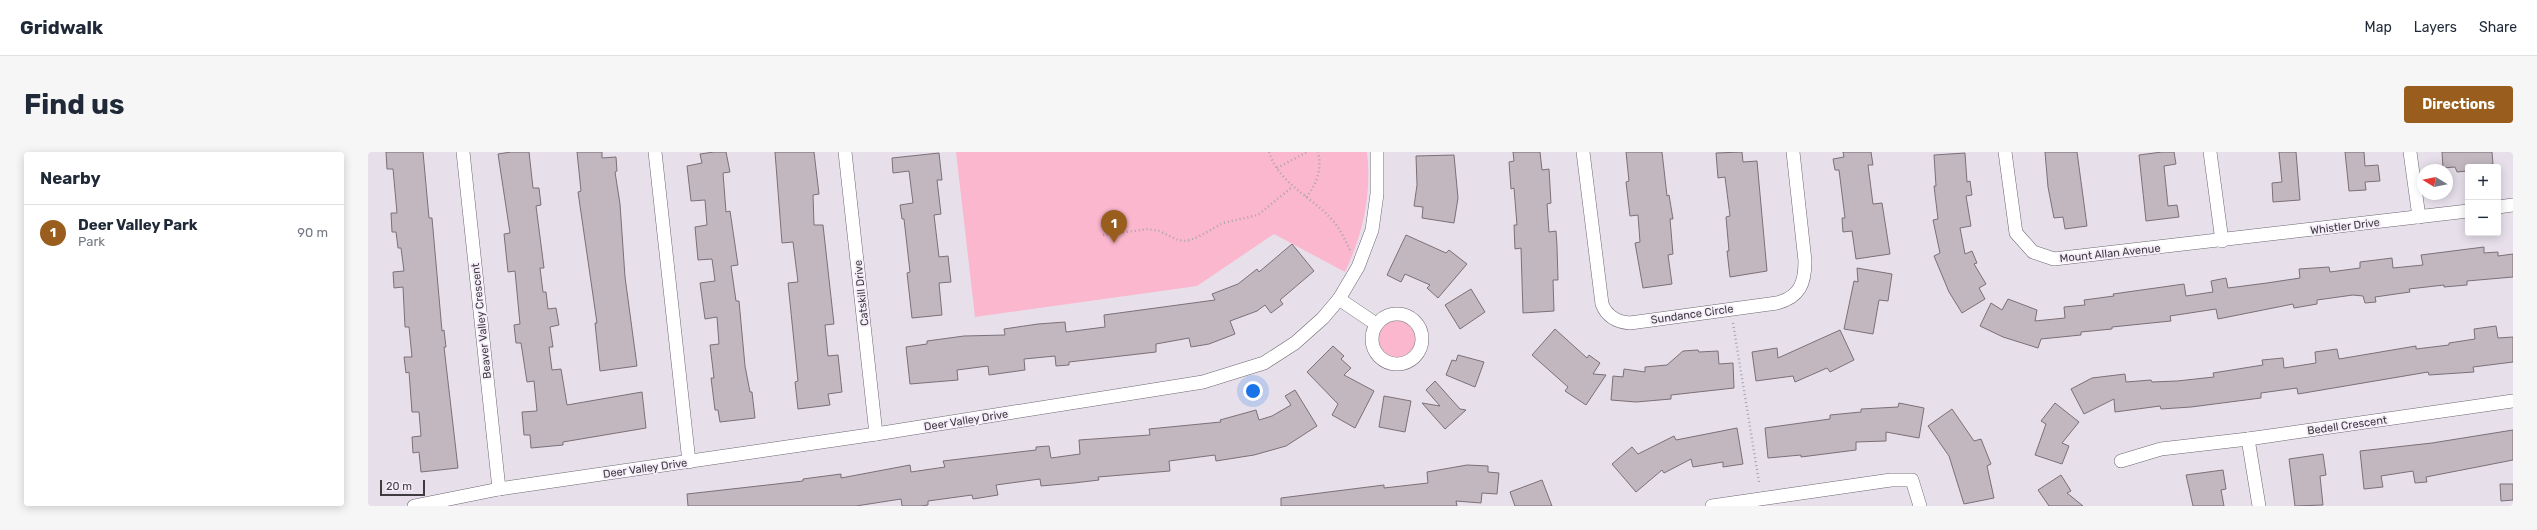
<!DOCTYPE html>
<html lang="en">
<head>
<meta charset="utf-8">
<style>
	:root { --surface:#fff; --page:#f6f6f7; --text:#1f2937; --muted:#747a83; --line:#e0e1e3; --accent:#995e1e }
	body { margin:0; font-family:Rubik,sans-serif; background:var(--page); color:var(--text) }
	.controls { position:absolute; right:12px; top:12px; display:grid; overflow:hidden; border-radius:4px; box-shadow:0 2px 10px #0003 }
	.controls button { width:36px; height:36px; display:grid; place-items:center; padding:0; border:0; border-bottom:1px solid var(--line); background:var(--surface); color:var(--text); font:20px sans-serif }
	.compass { position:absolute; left:2049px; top:12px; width:36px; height:36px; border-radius:50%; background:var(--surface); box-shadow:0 2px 10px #0003; rotate:280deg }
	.scale { position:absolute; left:12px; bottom:10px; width:45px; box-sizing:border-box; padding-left:4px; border:2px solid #3f3c40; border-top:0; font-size:11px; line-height:14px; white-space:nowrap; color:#3f3c40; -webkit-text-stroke:3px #f5edf9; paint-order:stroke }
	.you { position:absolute; left:885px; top:239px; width:14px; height:14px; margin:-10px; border:3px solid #fff; border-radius:50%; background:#1a73e8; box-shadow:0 0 0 6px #1a73e833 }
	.badge { display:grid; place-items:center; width:26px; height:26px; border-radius:50%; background:var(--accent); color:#fff; font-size:13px; font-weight:700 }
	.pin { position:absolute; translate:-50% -33px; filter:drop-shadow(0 1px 2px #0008) }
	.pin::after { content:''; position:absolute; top:21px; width:14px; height:12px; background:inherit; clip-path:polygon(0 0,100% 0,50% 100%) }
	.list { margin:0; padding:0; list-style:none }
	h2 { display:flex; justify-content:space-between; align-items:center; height:52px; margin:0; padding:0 16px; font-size:17px }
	h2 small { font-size:13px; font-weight:400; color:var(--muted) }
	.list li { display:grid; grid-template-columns:26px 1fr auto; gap:12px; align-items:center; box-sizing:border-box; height:56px; padding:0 16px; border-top:1px solid var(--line) }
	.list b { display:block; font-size:15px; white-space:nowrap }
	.list p { margin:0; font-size:13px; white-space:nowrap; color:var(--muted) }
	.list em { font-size:13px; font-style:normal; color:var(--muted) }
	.map { position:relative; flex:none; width:2145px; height:354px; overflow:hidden; border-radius:4px }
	header { display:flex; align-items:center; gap:24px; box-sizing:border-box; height:56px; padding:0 20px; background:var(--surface); border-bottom:1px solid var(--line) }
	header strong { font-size:19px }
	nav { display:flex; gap:22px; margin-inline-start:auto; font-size:14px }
	.intro { display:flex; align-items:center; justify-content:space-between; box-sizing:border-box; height:96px; padding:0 24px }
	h1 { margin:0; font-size:28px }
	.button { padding:10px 18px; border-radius:4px; background:var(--accent); color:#fff; font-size:14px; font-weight:700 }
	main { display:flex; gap:24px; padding:0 24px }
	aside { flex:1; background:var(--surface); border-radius:4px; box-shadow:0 2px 10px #0003 }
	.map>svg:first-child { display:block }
	.green { fill:#fbb7cd }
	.building { fill:#c2b7bf; stroke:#7b7078 }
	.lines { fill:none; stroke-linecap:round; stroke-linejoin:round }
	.minor-casing { stroke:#6d6771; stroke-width:14 }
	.path { stroke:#aaa4ad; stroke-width:2.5; stroke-dasharray:1 3; stroke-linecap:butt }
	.minor { stroke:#fff; stroke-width:13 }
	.labels { text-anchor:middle; stroke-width:3.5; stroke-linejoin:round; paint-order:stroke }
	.street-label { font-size:11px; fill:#3f3c40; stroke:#f5edf9 }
</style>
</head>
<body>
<header>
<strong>Gridwalk</strong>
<nav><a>Map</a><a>Layers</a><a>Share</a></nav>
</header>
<div class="intro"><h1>Find us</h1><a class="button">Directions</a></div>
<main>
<aside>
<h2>Nearby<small></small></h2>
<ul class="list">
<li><span class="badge">1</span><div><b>Deer Valley Park</b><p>Park</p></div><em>90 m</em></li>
</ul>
</aside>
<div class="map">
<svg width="2145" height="354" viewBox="0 0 2145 354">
	<rect width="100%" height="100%" fill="#e7e0eb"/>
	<g class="green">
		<path d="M588 0H999C1004 42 995 82 977 120L906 82 829 134 607 165Z"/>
		<circle cx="1029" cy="187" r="18"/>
	</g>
	<g class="building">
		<polygon points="18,0 55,0 61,66 64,66 74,179 76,178 78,195 76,195 90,316 53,320 51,300 45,301 44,285 53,284 51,260 44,260 41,220 38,221 36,205 44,205 41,175 37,175 35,135 26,136 25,120 36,119 33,96 30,96 28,80 24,80 23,61 29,61 25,17 19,17"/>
		<polygon points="143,0 161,0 165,36 171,36 173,53 168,54 176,116 172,116 175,140 178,140 180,157 188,156 191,173 182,175 185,195 181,195 184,218 193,217 199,253 274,240 278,276 195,290 195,293 163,296 162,283 156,283 154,260 169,259 166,229 159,230 153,191 148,191 146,173 152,172 147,119 140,120 136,82 142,81 130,2"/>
		<polygon points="209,0 234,0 234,6 248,5 249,19 247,20 252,52 257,125 269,214 232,219 227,171 229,171 210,40 213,39"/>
		<polygon points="346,0 358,0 362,20 355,21 358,60 362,59 370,113 363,114 368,149 371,149 377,214 382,240 384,240 387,266 352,270 350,258 347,258 343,226 346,226 342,193 351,192 349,165 337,167 332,131 347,129 344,107 330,108 327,75 339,73 337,48 323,49 319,14 334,11 332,2"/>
		<polygon points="407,0 446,0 451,42 445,43 446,73 455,73 466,172 457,173 460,204 470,203 474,240 460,242 462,253 430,257 427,230 430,229 420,131 430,130 425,90 414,91"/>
		<polygon points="1145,0 1172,0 1174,18 1181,17 1183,51 1179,52 1181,80 1188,79 1189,94 1190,128 1185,128 1186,159 1155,161 1153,96 1147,97 1146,73 1149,73 1146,36 1143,37 1141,10 1146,9"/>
		<polygon points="1258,0 1294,0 1299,44 1301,43 1305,67 1302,67 1305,102 1300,103 1304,132 1275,136 1267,91 1272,90 1270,63 1262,64 1258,30 1261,29"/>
		<polygon points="1374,0 1375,10 1389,9 1399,119 1362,125 1359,99 1361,99 1358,65 1362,64 1357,25 1350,26 1348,1"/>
		<polygon points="1475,0 1503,0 1505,13 1500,13 1505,52 1514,51 1522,102 1488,107 1484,79 1475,80 1474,66 1477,66 1471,18 1467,18 1465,7 1476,5"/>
		<polygon points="1677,0 1709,0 1719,74 1697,77 1695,65 1686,66 1680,35"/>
		<polygon points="1794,0 1806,0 1808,12 1796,14 1800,54 1809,53 1811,65 1778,69 1771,3"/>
		<polygon points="1911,0 1928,0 1932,48 1905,50 1904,31 1914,30"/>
		<polygon points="1977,0 1996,0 1997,14 2010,13 2012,29 1997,30 1998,38 1981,39"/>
		<polygon points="2074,0 2124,0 2125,12 2100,15 2100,19 2089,20 2087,15 2075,16"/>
		<polygon points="571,1 574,28 569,28 573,62 566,63 571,105 580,104 583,130 571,131 574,163 544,166 539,121 542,120 536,67 534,67 532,53 545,51 541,19 525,21 524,6"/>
		<polygon points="1597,1 1599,30 1602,29 1604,43 1598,44 1603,74 1592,76 1597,102 1604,99 1609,111 1606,112 1618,132 1611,136 1617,147 1594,161 1581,140 1566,104 1572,101 1565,68 1570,67 1566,34 1568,34 1566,3"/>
		<polygon points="1086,3 1090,46 1086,71 1054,66 1055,55 1046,54 1049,33 1048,4"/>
		<polygon points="1038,83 1078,101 1081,98 1099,112 1070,146 1059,136 1062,133 1037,122 1033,130 1019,123"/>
		<polygon points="924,92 946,119 912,148 915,152 903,161 897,153 889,159 862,169 867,182 841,192 823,195 821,186 788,192 788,200 701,210 701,213 688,214 687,204 656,207 657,218 621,223 620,214 589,218 590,228 542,232 538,195 559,192 559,189 596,184 637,183 636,177 670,172 697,170 698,180 737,175 736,163 847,148 844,142 870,132 889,117 891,120"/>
		<polygon points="2116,95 2116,101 2130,100 2130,104 2145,102 2145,125 2099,129 2099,133 2076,135 2076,133 2041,137 2042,140 2007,145 2008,150 1997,151 1995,144 1985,143 1949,148 1949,152 1926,156 1925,152 1850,167 1848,157 1802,164 1803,169 1744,175 1744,177 1713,180 1713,183 1673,187 1670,196 1635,185 1612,174 1623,151 1634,158 1640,147 1669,158 1667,169 1697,166 1696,155 1717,153 1716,148 1746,144 1745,142 1816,132 1818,144 1845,140 1843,129 1858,126 1860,136 1899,131 1932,126 1931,117 1961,115 1962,120 1992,116 1992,110 2024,106 2025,116 2055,113 2053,103"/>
		<polygon points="1489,116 1524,122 1520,149 1511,148 1505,182 1476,177 1486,129 1490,130"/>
		<polygon points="1103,137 1117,160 1092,177 1077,153"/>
		<polygon points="2128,174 2130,186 2145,185 2145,210 2105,215 2106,220 2061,223 2060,220 1930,242 1929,236 1893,241 1893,246 1823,255 1793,257 1792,254 1747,260 1746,247 1716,262 1703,237 1724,226 1757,222 1758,230 1783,228 1784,230 1809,229 1846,225 1845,221 1895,213 1894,208 1915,206 1916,216 1948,211 1947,200 1969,197 1971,207 2048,194 2048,197 2081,193 2081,191 2107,187 2106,177"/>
		<polygon points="1187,177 1219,206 1221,203 1232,211 1225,222 1238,223 1218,253 1197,239 1200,235 1164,203"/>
		<polygon points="1472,178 1486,208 1462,220 1459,216 1427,230 1425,224 1388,229 1384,200 1409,196 1410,206"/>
		<polygon points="965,194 976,204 973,207 983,216 976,223 1006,239 987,276 964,263 970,252 939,220"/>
		<polygon points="1330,198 1331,200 1350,199 1351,212 1365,211 1366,236 1303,243 1303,247 1268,250 1243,248 1245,224 1255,225 1256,217 1277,220 1277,215 1299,213 1315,199"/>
		<polygon points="1090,203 1116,210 1107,235 1078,223 1084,208 1088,209"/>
		<polygon points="1067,229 1092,257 1098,258 1077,277 1054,251 1072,254 1058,238"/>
		<polygon points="927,238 949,274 918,294 886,303 848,309 847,303 801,309 802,319 730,325 731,328 706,331 673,334 672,327 628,333 630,343 605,347 604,343 560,349 560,353 553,354 534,354 533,347 488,354 320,354 319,342 435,329 435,327 473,322 473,326 542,313 543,320 577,315 575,309 668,298 668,295 681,294 683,306 712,302 711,288 782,283 781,277 853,270 852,268 888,258 891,268 904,264 923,253 917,244"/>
		<polygon points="1016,244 1043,249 1037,280 1011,275"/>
		<polygon points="1531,251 1556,256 1551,286 1518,280 1518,289 1488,290 1488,298 1433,305 1433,303 1400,306 1397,276 1462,267 1462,263 1493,260 1493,257 1530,255"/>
		<polygon points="1687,251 1711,270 1694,291 1701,294 1694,312 1667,303 1678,272 1673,269"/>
		<polygon points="1584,257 1606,289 1613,287 1623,312 1619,314 1626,346 1596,352 1581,304 1560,274"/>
		<polygon points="1369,276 1375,312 1355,315 1355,310 1325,315 1323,307 1296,321 1294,318 1268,340 1244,312 1264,295 1270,302 1306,284 1308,288"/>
		<polygon points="2145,278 2145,308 2058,325 2059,330 2047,331 2045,319 2013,324 2015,335 1996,337 1992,299 2064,291"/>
		<polygon points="1955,302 1958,323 1952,324 1955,353 1927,354 1921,307"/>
		<polygon points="1099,313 1120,314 1120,320 1131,321 1129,342 1114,341 1113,351 1088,349 1089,354 913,354 913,346 1016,333 1016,336 1060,331 1059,320"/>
		<polygon points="1855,318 1858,337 1853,338 1856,354 1825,354 1818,323"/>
		<polygon points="1693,323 1703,339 1699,341 1715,354 1681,354 1670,338"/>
		<polygon points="1174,328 1184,354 1147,354 1142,340"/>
		<polygon points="2132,332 2145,332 2145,348 2133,349"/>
	</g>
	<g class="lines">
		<g class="minor-casing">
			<g id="minor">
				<polyline points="95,0 131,337"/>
				<polyline points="287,0 321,310"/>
				<polyline points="477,0 508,282"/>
				<path d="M1215 0 1234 152C1239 165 1249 170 1262 171L1409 151C1432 145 1437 131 1437 109L1425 0"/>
				<polyline points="1637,0 1648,81 1665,100 1686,107 2100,59"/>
				<polyline points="1842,0 1854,89"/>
				<polyline points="2042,0 2051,65"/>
				<polyline points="2130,55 2145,53"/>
				<polyline points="971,147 1008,172"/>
				<circle cx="1029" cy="187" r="25"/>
				<polyline points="1880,287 1891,354"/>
				<polyline points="1753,309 1793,297 1880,287 2145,249"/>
				<polyline points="46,354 131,337 508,282 835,230 896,211 927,191 955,166 971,147 990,115 1004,78 1009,42 1009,0"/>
				<polyline points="1344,354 1523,328 1544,328 1552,354"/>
			</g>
		</g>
		<g class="path">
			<path d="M901 0C912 35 949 46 969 74 974 81 978 90 982 98"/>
			<polyline points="909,16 939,0"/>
			<path d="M938 45C949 33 954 16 950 0"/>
			<polyline points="735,83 780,77 791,79 810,88 819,89 830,85 855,71 890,63 924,35"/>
			<polyline points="1365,171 1391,330"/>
		</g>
		<use href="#minor" class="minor"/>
	</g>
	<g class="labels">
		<g class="street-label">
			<text transform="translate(1977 74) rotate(-7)" y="4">Whistler Drive</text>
			<text transform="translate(1742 101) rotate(-6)" y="4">Mount Allan Avenue</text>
			<text transform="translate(493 141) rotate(-96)" y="4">Catskill Drive</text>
			<text transform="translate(1324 162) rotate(-8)" y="4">Sundance Circle</text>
			<text transform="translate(113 169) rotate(-96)" y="4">Beaver Valley Crescent</text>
			<text transform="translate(598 268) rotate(-9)" y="4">Deer Valley Drive</text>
			<text transform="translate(1979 273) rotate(-8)" y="4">Bedell Crescent</text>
			<text transform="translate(277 316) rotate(-8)" y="4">Deer Valley Drive</text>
		</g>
	</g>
</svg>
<div class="controls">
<button>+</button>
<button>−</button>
</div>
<svg class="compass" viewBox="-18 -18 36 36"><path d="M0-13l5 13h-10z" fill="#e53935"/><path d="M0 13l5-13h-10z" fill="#747a83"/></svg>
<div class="scale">20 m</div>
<div class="you"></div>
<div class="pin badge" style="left:746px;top:91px">1</div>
</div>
</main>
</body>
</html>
